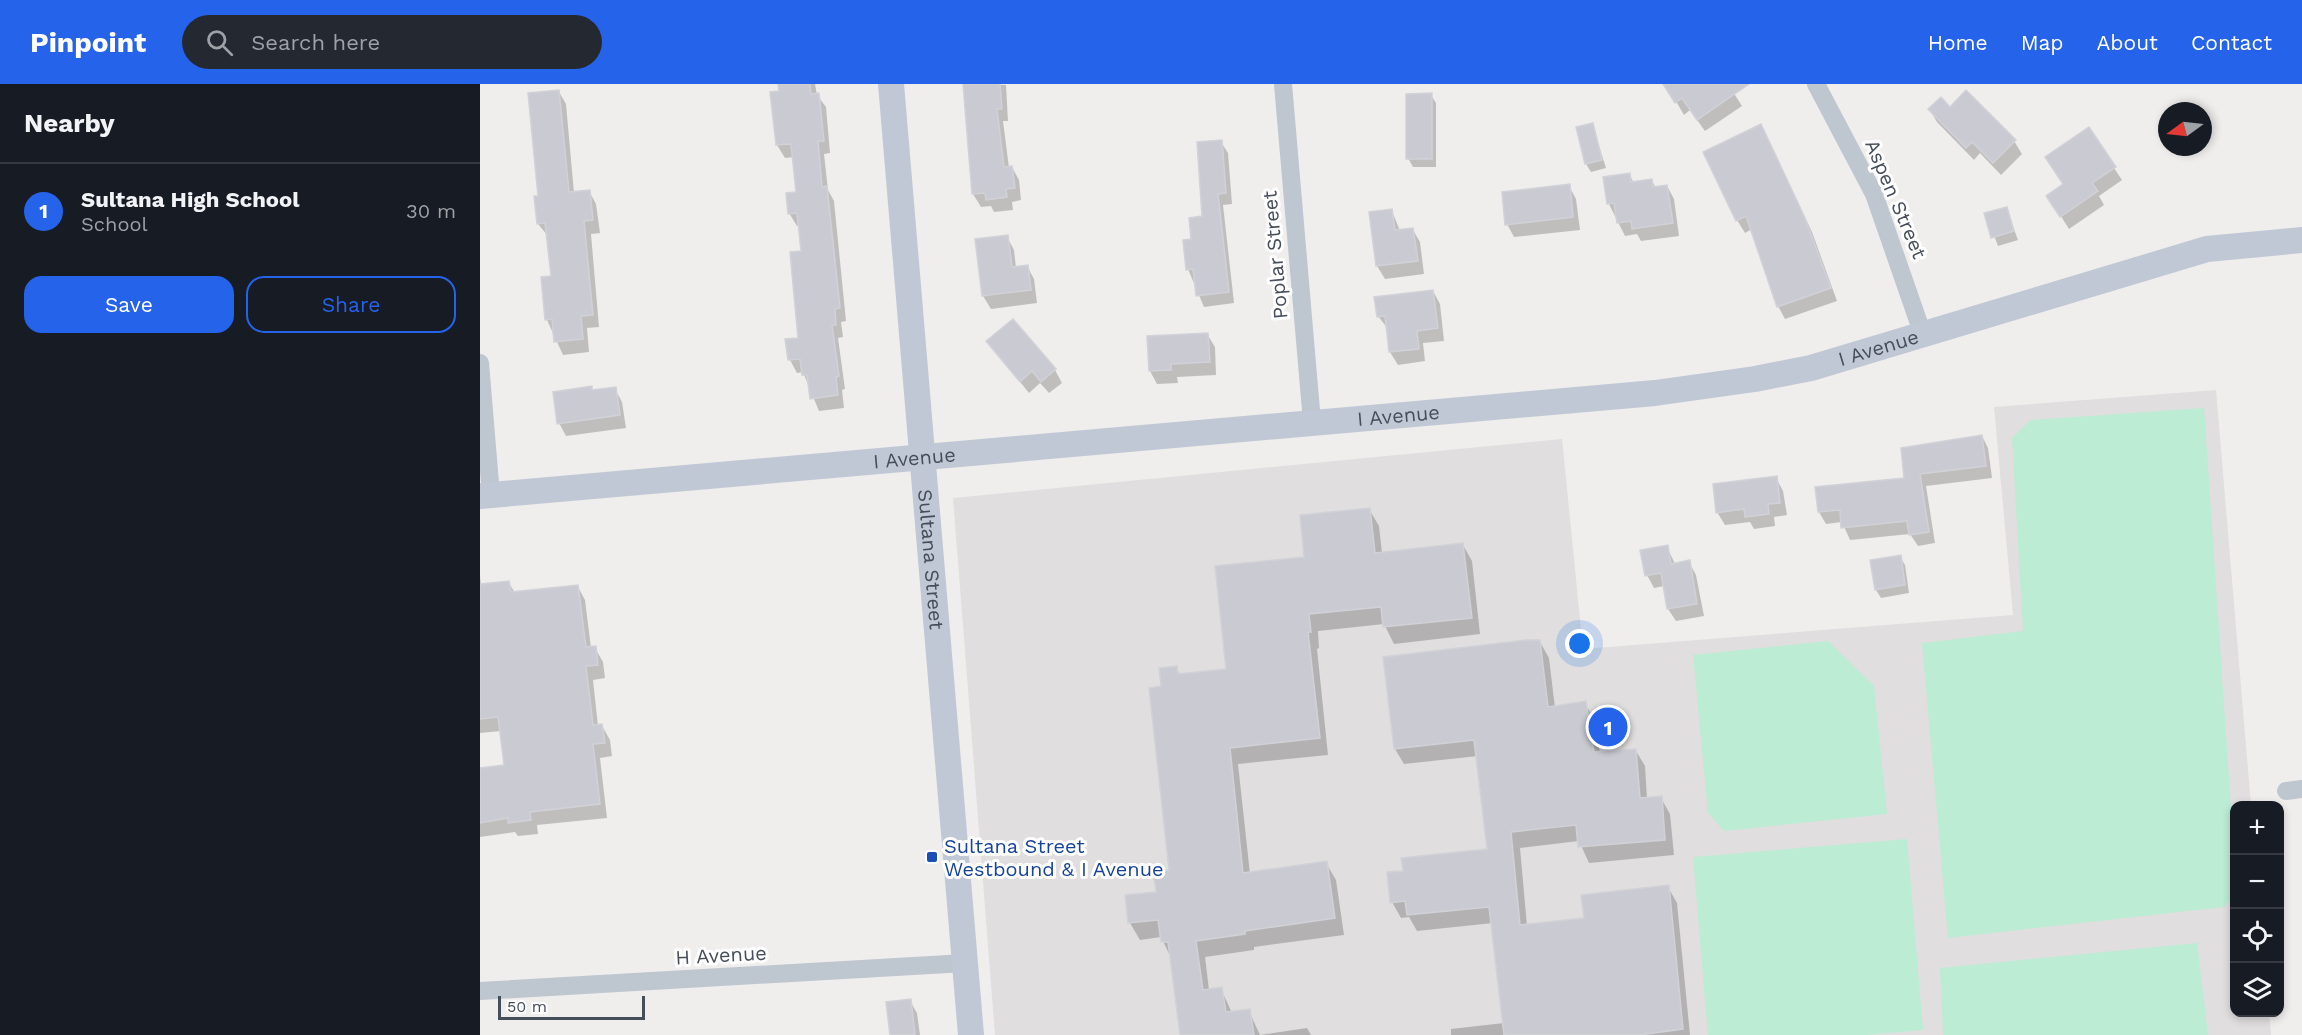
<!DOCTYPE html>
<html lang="en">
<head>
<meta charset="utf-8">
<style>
	:root { --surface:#171b24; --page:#242831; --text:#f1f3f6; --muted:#9ea1a6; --line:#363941; --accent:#2563eb }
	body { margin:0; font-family:"Work Sans",sans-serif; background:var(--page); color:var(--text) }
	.controls { position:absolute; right:18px; bottom:18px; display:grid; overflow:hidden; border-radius:12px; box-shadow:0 3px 9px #0003 }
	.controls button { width:54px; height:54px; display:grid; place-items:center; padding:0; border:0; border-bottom:2px solid var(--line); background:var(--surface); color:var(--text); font:30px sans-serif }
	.compass { position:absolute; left:1678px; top:18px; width:54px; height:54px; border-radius:50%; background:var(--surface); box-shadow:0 3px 9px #0003; rotate:255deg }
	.scale { position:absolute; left:18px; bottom:15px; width:147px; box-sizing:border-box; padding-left:6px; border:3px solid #464e59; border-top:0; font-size:16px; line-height:21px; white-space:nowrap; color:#464e59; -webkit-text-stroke:4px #fff; paint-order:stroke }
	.you { position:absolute; left:1100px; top:560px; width:21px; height:21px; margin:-15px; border:4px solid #fff; border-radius:50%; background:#1a73e8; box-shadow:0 0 0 9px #1a73e833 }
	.badge { display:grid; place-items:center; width:39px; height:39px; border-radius:50%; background:var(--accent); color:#fff; font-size:20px; font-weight:700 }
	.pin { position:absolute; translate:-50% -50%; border:3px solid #fff; box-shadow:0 2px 6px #0006 }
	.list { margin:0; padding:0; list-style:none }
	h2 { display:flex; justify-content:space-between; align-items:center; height:78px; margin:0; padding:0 24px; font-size:26px }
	h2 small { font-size:20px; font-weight:400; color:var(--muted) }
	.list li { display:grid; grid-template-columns:39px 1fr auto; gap:18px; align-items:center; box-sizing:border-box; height:96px; padding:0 24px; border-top:2px solid var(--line) }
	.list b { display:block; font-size:22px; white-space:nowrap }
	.list p { margin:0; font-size:20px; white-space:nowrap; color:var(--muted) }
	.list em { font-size:20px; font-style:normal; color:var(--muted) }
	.actions { display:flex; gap:12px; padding:18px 24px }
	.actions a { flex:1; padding:14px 0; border:2px solid var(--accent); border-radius:18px; text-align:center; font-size:21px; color:var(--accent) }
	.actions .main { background:var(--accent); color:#fff }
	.icon { flex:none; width:33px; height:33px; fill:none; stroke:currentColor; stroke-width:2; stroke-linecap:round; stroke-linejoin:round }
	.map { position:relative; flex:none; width:1822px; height:951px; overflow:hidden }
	header { display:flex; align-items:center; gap:36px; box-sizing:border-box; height:84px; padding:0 30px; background:var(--accent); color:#fff }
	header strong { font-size:28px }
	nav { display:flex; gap:33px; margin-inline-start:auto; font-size:21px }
	.search { width:420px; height:54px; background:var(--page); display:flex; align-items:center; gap:15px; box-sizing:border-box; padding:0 21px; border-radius:33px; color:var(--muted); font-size:22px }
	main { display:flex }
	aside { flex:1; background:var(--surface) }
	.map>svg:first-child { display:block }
	.education { fill:#e0dede }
	.green { fill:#bcecd4 }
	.shadow { fill:#0003 }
	.building { fill:#cacbd2; stroke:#d1d2d8; stroke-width:1.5 }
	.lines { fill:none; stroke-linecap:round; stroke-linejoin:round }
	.street { stroke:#bec6cf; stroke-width:18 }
	.secondary { stroke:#c0c8d5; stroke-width:26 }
	.transit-dot { fill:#1a4fb4; stroke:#fff; stroke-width:2 }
	.labels { text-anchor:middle; stroke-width:6; stroke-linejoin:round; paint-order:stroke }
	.street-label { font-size:20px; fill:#464e59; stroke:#fff }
	.transit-label { font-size:20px; fill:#164399; stroke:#fff; text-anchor:start }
</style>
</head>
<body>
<header>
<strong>Pinpoint</strong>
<div class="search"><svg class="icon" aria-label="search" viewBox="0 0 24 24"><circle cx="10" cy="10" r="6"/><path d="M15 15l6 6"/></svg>Search here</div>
<nav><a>Home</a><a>Map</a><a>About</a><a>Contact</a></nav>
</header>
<main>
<aside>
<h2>Nearby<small></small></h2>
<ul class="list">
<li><span class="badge">1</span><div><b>Sultana High School</b><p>School</p></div><em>30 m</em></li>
</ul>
<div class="actions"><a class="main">Save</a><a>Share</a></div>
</aside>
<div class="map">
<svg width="1822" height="951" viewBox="0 0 1822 951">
	<rect width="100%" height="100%" fill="#f0eded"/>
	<polygon class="education" points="1736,306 1771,721 1754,722 1754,928 1789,929 1791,951 515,951 473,414 1082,355 1103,565 1533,531 1514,323"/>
	<g class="green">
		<polygon points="1724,324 1754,771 1754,812 1744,823 1468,854 1442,559 1543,547 1532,354 1551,336"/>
		<polygon points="1348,557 1394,602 1407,730 1244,747 1228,729 1213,571"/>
		<polygon points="1427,755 1443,946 1387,951 1228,951 1213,773"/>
		<polygon points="1717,859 1728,951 1463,951 1460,884"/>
	</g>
	<g class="shadow">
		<polygon points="299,0 335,0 337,11 346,23 350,69 344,70 348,106 354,117 366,237 361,238 363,253 358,254 365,305 362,306 364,324 339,327 323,288 317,289 310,276 307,257 320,255 323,168 320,142 317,142 309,129 318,109 314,73 305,74 297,61 292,9 300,9"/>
		<polygon points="484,0 526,1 528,37 523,37 529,84 532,83 539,96 541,116 532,118 533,126 514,128 511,122 501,123 493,110"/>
		<polygon points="1186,0 1248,0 1262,22 1225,47 1210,26 1204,31"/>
		<polygon points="79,8 86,20 94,109 109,107 116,120 120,149 111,150 119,243 107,244 109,268 83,271 67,236 72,193 68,152 58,140 59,113"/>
		<polygon points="951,11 956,19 956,83 933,83 928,74"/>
		<polygon points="1470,25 1534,57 1542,70 1521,91 1500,69 1494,76 1457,38 1450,26"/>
		<polygon points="1112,40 1126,84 1111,88 1106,80"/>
		<polygon points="1288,55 1332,148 1357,217 1305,235 1298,222 1272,145 1265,149 1257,136"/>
		<polygon points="741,58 748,69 752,120 743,121 754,219 724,223 708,185 713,156 724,134"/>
		<polygon points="1634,84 1642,96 1619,112 1624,121 1589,145 1568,112"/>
		<polygon points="1149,90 1154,99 1172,97 1176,104 1187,102 1194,115 1199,152 1161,157 1157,150 1145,152 1129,120"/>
		<polygon points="1089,102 1096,115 1100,146 1034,153 1027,140"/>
		<polygon points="1526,124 1538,156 1518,162 1506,130"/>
		<polygon points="912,127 920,147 933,146 940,158 944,190 905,195 897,182"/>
		<polygon points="527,153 534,166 536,184 547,182 554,195 557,219 511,225 503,212 497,157"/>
		<polygon points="953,207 960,220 964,257 943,259 945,277 918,281 910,268 908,245 898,232"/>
		<polygon points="727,250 735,263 736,291 697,293 698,299 677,300 670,287"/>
		<polygon points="508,258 575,286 582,299 569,309 560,299 549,309"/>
		<polygon points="111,304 113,308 135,305 142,318 146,344 86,352 79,339"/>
		<polygon points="1502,352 1508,364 1512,394 1446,402 1455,459 1438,462 1430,450 1370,456 1362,438 1346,440 1339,428 1426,395"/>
		<polygon points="1296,394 1303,407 1307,431 1294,433 1295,442 1274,445 1270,438 1245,441 1237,428"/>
		<polygon points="889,425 899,442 902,469 983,461 992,477 1000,550 914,560 904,540 838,547 839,564 837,565 848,671 758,680 770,790 846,779 856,796 864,851 774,863 774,866 725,873 729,906 741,905 752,929 769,927 780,951 827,944 831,951 702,951 691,874 681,853 660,856 650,839 647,813 677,809 690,787 683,604 696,584 701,592 747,587 826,474"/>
		<polygon points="1187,463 1195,480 1209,478 1216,491 1224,532 1196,537 1188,525 1184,502 1174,504 1167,491"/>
		<polygon points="1420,473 1425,481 1429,509 1401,514 1396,506"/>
		<polygon points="0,492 1,501 29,499 35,509 98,503 105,516 111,564 115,564 123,578 125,594 113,596 118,642 122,642 130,656 132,672 120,674 127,734 57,741 58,750 38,752 35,748 0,753 0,686 25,682 21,647 0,649"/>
		<polygon points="1060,558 1069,574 1075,624 1105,619 1114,635 1120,669 1156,667 1165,682 1167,715 1181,714 1190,730 1194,771 1109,779 1099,757 1040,764 1047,842 1105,836 1188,803 1197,819 1210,951 971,951 971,945 1024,939 1013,839 937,847 929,833 921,834 912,818 924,788 1009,767 998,672 924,680 915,665"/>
		<polygon points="430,917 437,929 440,951 412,951"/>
	</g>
	<g class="building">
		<polygon points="298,0 330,0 331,10 339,9 344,57 338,57 342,103 347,102 360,224 355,225 356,241 352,241 359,292 356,293 358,311 330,315 327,291 322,291 320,275 308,276 305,255 318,254 310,168 321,167 317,129 308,130 306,109 316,108 311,60 296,61 290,8 299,7"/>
		<polygon points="483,0 520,0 522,25 517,25 524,83 532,82 535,104 526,105 527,113 506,116 505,109 492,110"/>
		<polygon points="1183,0 1269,0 1217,36 1202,14 1195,19"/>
		<polygon points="79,6 89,108 110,106 113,136 104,137 113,231 101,232 103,255 74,258 72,235 65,236 61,193 71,192 65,139 57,140 54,112 58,112 48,9"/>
		<polygon points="1486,6 1536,56 1513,79 1492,58 1486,64 1448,25 1461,13 1470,23"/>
		<polygon points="952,9 952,75 926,75 926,10"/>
		<polygon points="1113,39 1122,76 1105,80 1096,43"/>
		<polygon points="1281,40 1325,134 1351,204 1297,223 1266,132 1256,137 1223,68"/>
		<polygon points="1609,43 1636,83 1612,99 1618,107 1580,133 1566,112 1583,100 1565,73"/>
		<polygon points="742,56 746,109 738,110 749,208 716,212 713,185 706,186 703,156 711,155 709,134 722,132 717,58"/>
		<polygon points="1150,89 1151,98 1172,95 1173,103 1187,101 1193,139 1152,145 1151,137 1137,139 1134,119 1127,120 1123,93"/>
		<polygon points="1090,100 1093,133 1025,141 1022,108"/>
		<polygon points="1527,123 1534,147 1511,154 1504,129"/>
		<polygon points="912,125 915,146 933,144 938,177 896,182 889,128"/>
		<polygon points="528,151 532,183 548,181 551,206 502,212 495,155"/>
		<polygon points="953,206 958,244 937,247 939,265 909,268 905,232 897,233 894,213"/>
		<polygon points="533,235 576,285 561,298 552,287 540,298 506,257"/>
		<polygon points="728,249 730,278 691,280 691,286 669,287 667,252"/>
		<polygon points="112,302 112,306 136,303 140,331 77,340 73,308"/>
		<polygon points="1502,351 1506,382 1440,390 1449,448 1429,451 1427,437 1361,444 1360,426 1338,428 1335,403 1424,394 1421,364"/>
		<polygon points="1297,392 1300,419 1288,420 1289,430 1265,433 1264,425 1236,429 1233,400"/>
		<polygon points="890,424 895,469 983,459 992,534 903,543 901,523 829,530 831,548 828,548 840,654 750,664 763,789 847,777 855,834 765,847 765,850 716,857 723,906 742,903 746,928 770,925 774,951 700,951 688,858 681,858 678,836 648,839 645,811 676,808 673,787 689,786 669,604 681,602 679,584 697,582 698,590 746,585 735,482 824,473 820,431"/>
		<polygon points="1188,461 1191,480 1210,476 1217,520 1187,525 1181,489 1165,492 1160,466"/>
		<polygon points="1421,471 1425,501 1395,506 1390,476"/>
		<polygon points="29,497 31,508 98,501 106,563 116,562 118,581 106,582 113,641 122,640 125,659 113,660 120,720 50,728 51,736 28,739 28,734 0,739 0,684 24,681 18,633 0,635 0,500"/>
		<polygon points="1047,556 1060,556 1068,623 1106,617 1114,668 1156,665 1160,714 1182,712 1185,756 1098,763 1096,741 1031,748 1040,841 1104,834 1101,811 1189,801 1203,945 1159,951 1024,951 1009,823 927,831 925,817 910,819 907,788 923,787 921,774 1007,765 994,656 914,665 903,573"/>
		<polygon points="431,915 435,951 410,951 406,918"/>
	</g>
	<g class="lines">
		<g class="street">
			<polyline points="803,0 832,338"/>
			<polyline points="1336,0 1394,110 1443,251"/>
			<polyline points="0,279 11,411"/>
			<polyline points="1806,707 1822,705"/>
			<polyline points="0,907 485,879"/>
		</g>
		<g class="secondary">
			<path id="s1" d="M411 0 491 951"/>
			<path id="s2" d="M0 412 1175 309 1275 295 1331 284 1727 165 1822 156"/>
		</g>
	</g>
	<rect class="transit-dot" x="446" y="767" width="12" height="12" rx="3"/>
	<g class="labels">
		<g class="street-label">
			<text transform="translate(1416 115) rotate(67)" y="7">Aspen Street</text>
			<text transform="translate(795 171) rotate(-95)" y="7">Poplar Street</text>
			<text dy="7" stroke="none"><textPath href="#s2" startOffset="1408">I Avenue</textPath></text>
			<text dy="7" stroke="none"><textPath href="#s2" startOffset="922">I Avenue</textPath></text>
			<text dy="7" stroke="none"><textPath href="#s2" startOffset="436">I Avenue</textPath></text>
			<text dy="7" stroke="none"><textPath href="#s1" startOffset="477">Sultana Street</textPath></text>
			<text transform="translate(241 871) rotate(-3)" y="7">H Avenue</text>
		</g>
		<g class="transit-label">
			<text x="464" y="769">Sultana Street<tspan x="464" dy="23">Westbound &amp; I Avenue</tspan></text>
		</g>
	</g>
</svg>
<div class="controls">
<button>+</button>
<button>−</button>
<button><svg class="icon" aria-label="locate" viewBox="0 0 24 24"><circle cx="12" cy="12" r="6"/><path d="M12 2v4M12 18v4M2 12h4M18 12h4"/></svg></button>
<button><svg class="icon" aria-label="layers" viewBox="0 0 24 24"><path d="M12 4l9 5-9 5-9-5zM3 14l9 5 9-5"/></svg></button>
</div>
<svg class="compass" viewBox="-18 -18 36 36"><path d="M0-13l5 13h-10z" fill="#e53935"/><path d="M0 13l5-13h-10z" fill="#9ea1a6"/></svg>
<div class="scale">50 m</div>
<div class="you"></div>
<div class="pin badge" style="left:1128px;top:643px">1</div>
</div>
</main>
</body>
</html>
